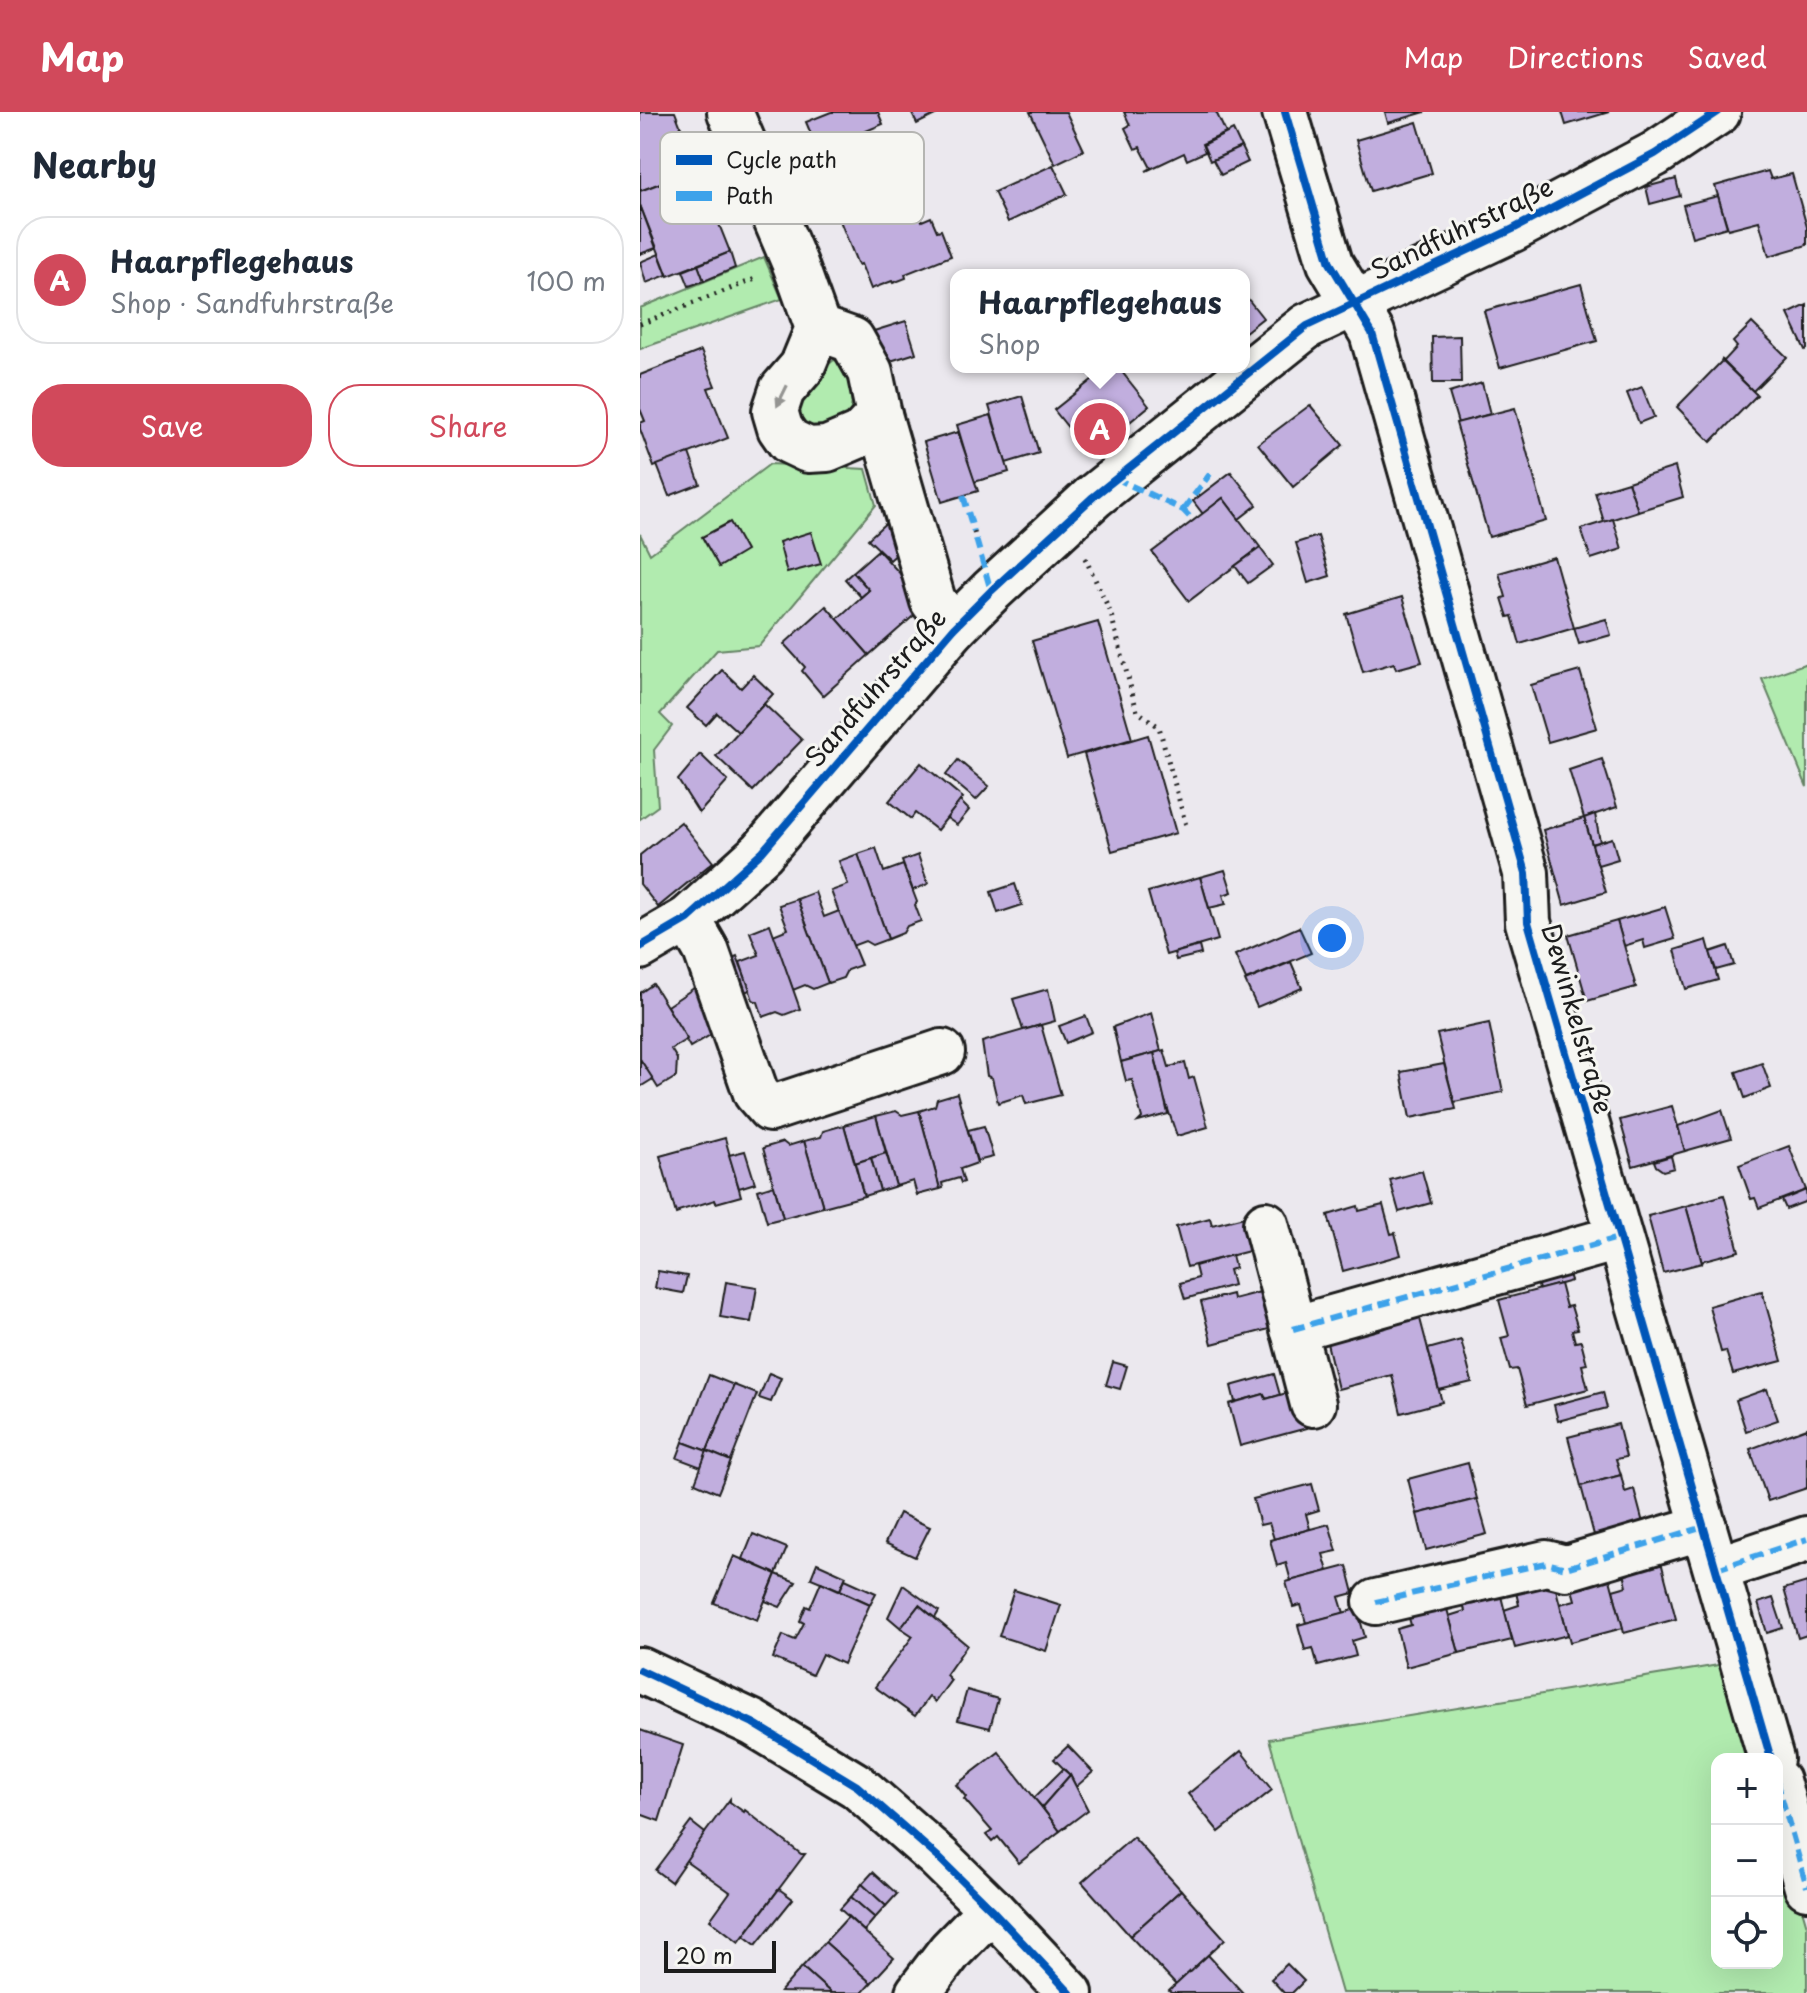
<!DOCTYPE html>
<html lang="en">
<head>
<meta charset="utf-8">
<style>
	:root { --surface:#fff; --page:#f6f6f7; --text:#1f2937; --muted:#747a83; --line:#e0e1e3; --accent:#d1495b }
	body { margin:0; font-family:"Playpen Sans",sans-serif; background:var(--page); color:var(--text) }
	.controls { position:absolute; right:24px; bottom:24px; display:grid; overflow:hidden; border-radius:16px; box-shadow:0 8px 32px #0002 }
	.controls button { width:72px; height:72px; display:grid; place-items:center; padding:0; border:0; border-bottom:2px solid var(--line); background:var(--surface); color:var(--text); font:40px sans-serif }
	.scale { position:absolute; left:24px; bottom:20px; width:112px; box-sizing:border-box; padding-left:8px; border:4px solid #1c1c1c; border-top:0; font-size:22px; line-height:28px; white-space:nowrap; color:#1c1c1c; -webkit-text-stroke:6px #f6f6f2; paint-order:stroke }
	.you { position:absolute; left:692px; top:826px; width:28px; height:28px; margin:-20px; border:6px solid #fff; border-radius:50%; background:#1a73e8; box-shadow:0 0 0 12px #1a73e833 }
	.badge { display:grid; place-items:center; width:52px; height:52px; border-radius:50%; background:var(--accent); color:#fff; font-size:26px; font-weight:700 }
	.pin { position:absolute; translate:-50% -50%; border:4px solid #fff; box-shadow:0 2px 8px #0006 }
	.popup { position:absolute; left:310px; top:157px; width:300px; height:104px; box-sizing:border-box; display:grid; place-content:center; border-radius:16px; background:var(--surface); filter:drop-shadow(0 2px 6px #0005); font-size:26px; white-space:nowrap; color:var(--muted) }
	.popup b { font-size:30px; color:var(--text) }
	.popup::after { content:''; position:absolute; left:50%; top:100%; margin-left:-16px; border:16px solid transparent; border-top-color:var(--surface) }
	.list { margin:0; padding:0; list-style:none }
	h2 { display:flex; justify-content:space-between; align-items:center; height:104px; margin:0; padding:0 32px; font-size:34px }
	h2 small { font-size:26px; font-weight:400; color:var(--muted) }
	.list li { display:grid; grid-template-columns:52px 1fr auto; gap:24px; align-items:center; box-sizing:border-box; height:128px; margin:0 16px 16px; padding:0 16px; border:2px solid var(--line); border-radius:32px }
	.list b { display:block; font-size:30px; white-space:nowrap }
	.list p { margin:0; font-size:26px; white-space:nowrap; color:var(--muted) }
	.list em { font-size:26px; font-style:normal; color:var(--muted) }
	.actions { display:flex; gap:16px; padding:24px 32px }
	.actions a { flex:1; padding:18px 0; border:2px solid var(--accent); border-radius:32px; text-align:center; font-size:28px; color:var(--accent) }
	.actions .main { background:var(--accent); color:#fff }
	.icon { flex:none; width:44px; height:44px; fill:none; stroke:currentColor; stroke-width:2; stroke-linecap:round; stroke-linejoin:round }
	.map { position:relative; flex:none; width:1167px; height:1881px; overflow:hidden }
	header { display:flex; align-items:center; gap:48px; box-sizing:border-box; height:112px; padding:0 40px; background:var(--accent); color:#fff }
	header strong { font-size:38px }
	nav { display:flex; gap:44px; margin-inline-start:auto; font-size:28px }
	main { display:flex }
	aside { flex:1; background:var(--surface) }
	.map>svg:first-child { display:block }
	.green { fill:#b1ebaf; stroke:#668466; stroke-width:2 }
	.building { fill:#c1aede; stroke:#1c1c1c; stroke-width:2 }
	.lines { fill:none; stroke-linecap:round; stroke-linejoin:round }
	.minor-casing { stroke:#1c1c1c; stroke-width:50 }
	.path { stroke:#1c1c1c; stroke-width:5; stroke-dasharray:2 6; stroke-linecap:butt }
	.minor { stroke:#f6f6f2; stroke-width:44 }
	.quiet { stroke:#3da2ea; stroke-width:6; stroke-dasharray:12 6; stroke-linecap:butt }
	.cycleway-casing { stroke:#f6f6f2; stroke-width:13 }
	.cycleway { stroke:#0057b8; stroke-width:8 }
	.oneway { fill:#949492 }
	.labels { text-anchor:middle; stroke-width:6; stroke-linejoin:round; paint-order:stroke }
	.street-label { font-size:26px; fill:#1c1c1c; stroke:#f6f6f2 }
	.key { fill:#f6f6f2; stroke:#b5b5b2; stroke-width:2 }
	.key-label { font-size:22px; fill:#1c1c1c }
</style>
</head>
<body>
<header>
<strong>Map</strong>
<nav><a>Map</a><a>Directions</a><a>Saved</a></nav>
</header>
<main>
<aside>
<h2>Nearby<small></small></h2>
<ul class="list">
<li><span class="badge">A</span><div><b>Haarpflegehaus</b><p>Shop · Sandfuhrstraße</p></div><em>100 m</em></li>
</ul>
<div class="actions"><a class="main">Save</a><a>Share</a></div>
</aside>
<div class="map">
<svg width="1167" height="1881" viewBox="0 0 1167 1881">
	<rect width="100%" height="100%" fill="#ebe8ee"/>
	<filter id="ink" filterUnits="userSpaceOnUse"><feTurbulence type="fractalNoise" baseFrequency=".0125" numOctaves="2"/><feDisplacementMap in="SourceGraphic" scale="16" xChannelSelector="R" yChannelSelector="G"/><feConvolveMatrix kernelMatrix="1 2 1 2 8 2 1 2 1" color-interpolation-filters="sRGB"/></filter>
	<g filter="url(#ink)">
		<g class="green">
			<polygon points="124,145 142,187 0,237 0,196"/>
			<path d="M194 248 202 250C207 268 218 290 207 306L174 321 162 320 153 296 173 265Z"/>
			<polygon points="130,352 226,357 236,393 119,534 77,538 20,602 32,614 14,638 18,694 0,707 0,422 10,442"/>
			<polygon points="1167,551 1167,675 1122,567"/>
			<polygon points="1091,1551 1118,1647 1077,1647 1077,1851 1137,1851 1137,1711 1167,1814 1167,1881 702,1881 629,1627"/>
		</g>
		<g class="building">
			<polygon points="0,0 35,0 57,57 0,79"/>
			<polygon points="191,0 238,0 243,12 178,39 166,10"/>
			<polygon points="271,0 301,0 277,12"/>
			<polygon points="390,0 426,0 444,38 415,52"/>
			<polygon points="484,0 576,0 586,21 562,32 565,40 547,48 544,41 506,59 511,56 500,35 495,37 485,16 490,13"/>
			<polygon points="745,0 785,0 748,11"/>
			<polygon points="922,0 969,0 926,13"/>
			<polygon points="777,10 792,61 731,79 716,28"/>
			<polygon points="593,18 601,35 570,49 563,33"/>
			<polygon points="601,35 608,50 581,63 573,48"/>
			<polygon points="269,40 280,66 275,67 281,81 272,85 282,109 291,105 297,119 301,118 311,144 265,162 266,166 253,171 252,169 231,177 221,152 218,153 196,99 199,97 189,72 222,56 223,58"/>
			<polygon points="413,53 427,82 368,110 354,80"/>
			<polygon points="57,57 90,140 28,164 0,93 0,79"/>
			<polygon points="1128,59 1131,67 1152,62 1167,115 1167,133 1129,144 1119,109 1088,117 1075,74"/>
			<polygon points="1036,67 1040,84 1010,92 1006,75"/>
			<polygon points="1078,84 1087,115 1052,125 1043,93"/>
			<polygon points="0,93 16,136 0,142"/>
			<polygon points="90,140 95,156 64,169 58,153"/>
			<polygon points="19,142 27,163 6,171 0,150"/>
			<polygon points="58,153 64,169 49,174 43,159"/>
			<polygon points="941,172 957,229 860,256 844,199"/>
			<polygon points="604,182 623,206 604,221"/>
			<polygon points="1167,193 1167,237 1165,238 1148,202"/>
			<polygon points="266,209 276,241 244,251 234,219"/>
			<polygon points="1112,211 1147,245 1113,279 1081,247 1084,249 1097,235 1093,230"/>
			<polygon points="820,224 821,271 793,271 792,225"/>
			<polygon points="61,239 75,274 68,276 88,326 14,355 0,317 0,311 5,309 0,297 0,263"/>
			<polygon points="1082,249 1117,283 1071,330 1037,295"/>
			<polygon points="468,255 478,255 509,294 450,343 414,298"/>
			<polygon points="842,271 850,302 818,311 809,281"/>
			<polygon points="1002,275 1014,305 999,311 987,281"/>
			<polygon points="382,284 399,341 366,351 349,294"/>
			<polygon points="670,293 703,333 653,375 618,332"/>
			<polygon points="875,296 906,409 849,425 816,311"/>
			<polygon points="351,303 369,360 334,370 317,313"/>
			<polygon points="318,320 338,379 302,390 284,330"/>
			<polygon points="49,341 60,372 29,384 17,353"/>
			<polygon points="1035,355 1043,385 998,399 988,370"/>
			<polygon points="591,360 617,393 599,407 583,386 563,402 553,389"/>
			<polygon points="988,370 998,399 964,410 955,380"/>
			<polygon points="583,386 620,435 549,489 512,440"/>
			<polygon points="250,407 269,431 250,448 228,427"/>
			<polygon points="973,407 982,437 951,447 941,417"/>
			<polygon points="90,410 106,439 79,455 62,425"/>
			<polygon points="171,420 181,452 147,461 139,430"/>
			<polygon points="678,424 690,464 668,471 656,431"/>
			<polygon points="620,436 633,453 608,471 595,454"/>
			<polygon points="238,438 281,484 279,499 229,543 197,507 229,478 213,460"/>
			<polygon points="914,445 934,516 880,532 872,504 868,505 862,486 866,485 859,461"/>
			<polygon points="213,460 229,478 221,485 205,467"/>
			<polygon points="762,485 782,550 756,557 754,551 723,560 706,502"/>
			<polygon points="186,494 229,543 183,584 162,559 165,555 144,532"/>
			<polygon points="966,507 971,523 939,532 934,516"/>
			<polygon points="458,510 492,627 427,646 392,529"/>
			<polygon points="82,558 101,576 113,563 133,582 98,620 77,601 66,613 47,596"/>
			<polygon points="940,559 957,616 908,630 891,573"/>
			<polygon points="124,592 162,628 113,679 76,644"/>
			<polygon points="508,623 536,721 472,739 444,642"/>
			<polygon points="60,642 88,669 59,701 38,668"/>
			<polygon points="962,647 977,695 944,706 929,658"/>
			<polygon points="318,648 349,674 336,688 306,663"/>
			<polygon points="281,651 323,686 297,718 275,701 271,707 249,689"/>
			<polygon points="320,689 329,698 317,713 307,706"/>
			<polygon points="955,702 960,730 952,732 944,706"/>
			<polygon points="944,706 966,780 924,793 903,718"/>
			<polygon points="41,710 73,750 18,795 0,772 0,743"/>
			<polygon points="972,726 978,747 958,753 952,732"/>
			<polygon points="236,736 244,760 263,753 277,790 275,793 281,809 267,814 263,821 248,827 218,742"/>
			<polygon points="218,742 248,827 232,833 225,829 212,834 191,779 208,773 199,749"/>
			<polygon points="278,743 288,772 273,778 262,749"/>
			<polygon points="585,758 592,780 583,783 586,792 569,796 560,765"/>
			<polygon points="560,765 578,828 526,843 508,780"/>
			<polygon points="375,772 382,793 358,801 351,780"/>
			<polygon points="175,780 184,805 199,799 221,853 207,858 203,866 188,871 157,787"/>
			<polygon points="157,787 188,871 173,877 165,873 153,878 133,823 148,817 139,793"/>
			<polygon points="1025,795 1035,827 1005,836 1003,828 984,834 977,809"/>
			<polygon points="977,809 996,875 947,889 928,823"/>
			<polygon points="130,812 160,897 144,903 137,900 123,905 118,890 113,888 100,850 119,843 110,820"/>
			<polygon points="659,815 671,841 606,868 595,843"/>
			<polygon points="1067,828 1078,868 1046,877 1035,838"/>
			<polygon points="559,834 561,842 536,848 534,841"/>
			<polygon points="1088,834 1094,853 1076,858 1070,840"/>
			<polygon points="97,844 110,878 94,884 82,850"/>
			<polygon points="651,850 662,876 617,895 605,869"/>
			<polygon points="63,870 77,919 50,935 27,894"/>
			<polygon points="13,872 47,927 31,937 37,947 36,965 18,976 0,947 0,881"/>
			<polygon points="408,877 415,909 383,918 373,887"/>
			<polygon points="511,901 521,939 481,950 473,915"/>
			<polygon points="446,904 452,920 426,931 419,914"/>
			<polygon points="849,911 863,980 814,990 797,922"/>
			<polygon points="401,913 421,983 386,992 383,983 358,991 352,966 347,964 342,930"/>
			<polygon points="524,938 529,955 545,951 549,967 554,965 568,1015 537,1024 520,974 522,972 514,941"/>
			<polygon points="514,941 528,1002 498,1010 502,1006 492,968 486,969 481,950"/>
			<polygon points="0,947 13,967 0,975"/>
			<polygon points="1122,951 1131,976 1105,986 1096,960"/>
			<polygon points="804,952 816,997 770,1006 761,960"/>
			<polygon points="317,981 337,1051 320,1057 324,1070 321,1071 319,1066 302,1071 303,1076 300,1077 279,999 295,994 297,987"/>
			<polygon points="1032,994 1045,1039 993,1054 980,1008"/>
			<polygon points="1082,998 1091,1026 1045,1039 1038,1014"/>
			<polygon points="256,999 262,1003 279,999 300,1077 277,1083 273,1069 256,1074 236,1004"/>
			<polygon points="236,1004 246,1041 215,1051 204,1013"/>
			<polygon points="204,1013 224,1084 183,1095 164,1029 181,1025 183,1019"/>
			<polygon points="344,1014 353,1045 337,1049 328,1018"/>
			<polygon points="85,1026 101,1084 76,1091 75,1088 38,1099 39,1101 36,1102 20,1044"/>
			<polygon points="164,1029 183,1095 143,1106 123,1036 143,1030 148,1034"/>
			<polygon points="1149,1034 1166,1078 1119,1096 1115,1086 1111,1087 1099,1053"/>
			<polygon points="105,1039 115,1071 99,1076 89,1043"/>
			<polygon points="246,1041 256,1074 240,1079 231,1046"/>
			<polygon points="1031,1044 1034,1056 1023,1059 1016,1054 1014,1049"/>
			<polygon points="231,1046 240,1079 224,1084 215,1051"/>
			<polygon points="782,1059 791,1091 759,1100 750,1068"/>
			<polygon points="134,1073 143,1106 127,1110 118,1078"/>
			<polygon points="1166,1078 1167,1089 1146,1097 1142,1088"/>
			<polygon points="1084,1083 1099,1139 1064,1148 1062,1151 1046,1094"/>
			<polygon points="743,1093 751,1122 755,1121 761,1143 703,1159 688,1103 718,1094 719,1099"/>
			<polygon points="1046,1094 1062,1151 1023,1161 1008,1104"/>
			<polygon points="604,1105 613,1138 547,1155 536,1115 570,1106 572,1113"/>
			<polygon points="592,1143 595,1156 589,1158 593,1173 545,1187 540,1171 558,1166 555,1154"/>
			<polygon points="927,1153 931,1169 899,1178 895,1161"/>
			<polygon points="18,1159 47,1164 43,1181 15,1176"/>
			<polygon points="86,1170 117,1175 111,1210 80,1205"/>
			<polygon points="920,1172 926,1195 931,1194 938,1217 932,1218 935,1230 941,1229 947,1252 942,1253 948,1277 887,1293 877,1257 870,1258 861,1226 869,1224 859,1188"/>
			<polygon points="624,1179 633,1216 572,1232 561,1190 592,1182 593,1187"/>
			<polygon points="1122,1179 1142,1249 1093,1262 1086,1239 1081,1240 1069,1194"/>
			<polygon points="779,1203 802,1290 761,1301 752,1263 698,1277 687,1231 748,1215 748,1212"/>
			<polygon points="821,1228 832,1270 799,1278 788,1237"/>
			<polygon points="473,1250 487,1254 480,1277 466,1273"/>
			<polygon points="129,1261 141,1266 131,1290 119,1286"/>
			<polygon points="634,1262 640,1283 626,1287 624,1282 595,1290 591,1274"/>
			<polygon points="69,1263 94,1273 67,1339 43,1330"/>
			<polygon points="94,1273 117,1282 91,1349 67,1339"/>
			<polygon points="1127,1277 1138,1308 1106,1319 1096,1288"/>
			<polygon points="657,1278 667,1316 600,1334 589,1292 624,1282 626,1287"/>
			<polygon points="963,1280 967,1296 918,1309 914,1293"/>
			<polygon points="978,1312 986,1345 976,1347 981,1363 941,1374 928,1325"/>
			<polygon points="1167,1316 1167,1376 1128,1389 1110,1337"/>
			<polygon points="43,1330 67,1339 61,1355 37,1346"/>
			<polygon points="67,1339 91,1349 78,1381 55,1371"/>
			<polygon points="828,1351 837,1387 777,1402 768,1367"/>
			<polygon points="981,1363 985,1380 994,1377 1003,1411 954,1423 941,1374"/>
			<polygon points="672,1372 679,1398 666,1402 670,1417 634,1427 629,1411 620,1413 613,1387"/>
			<polygon points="837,1387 847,1422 786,1438 777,1402"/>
			<polygon points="259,1401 290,1415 275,1445 245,1431"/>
			<polygon points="689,1412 697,1439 683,1442 688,1459 651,1469 646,1451 637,1454 630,1428"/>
			<polygon points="113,1422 147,1436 136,1462 103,1447"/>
			<polygon points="94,1444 136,1462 117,1508 74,1491"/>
			<polygon points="1020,1446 1036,1507 984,1521 973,1478 987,1474 983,1456"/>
			<polygon points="177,1451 206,1464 200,1478 171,1466"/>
			<polygon points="707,1454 714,1481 699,1485 704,1501 666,1511 661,1493 653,1495 646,1470"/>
			<polygon points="968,1460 983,1516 930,1530 920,1492 935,1488 930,1470"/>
			<polygon points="136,1462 156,1470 140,1495 125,1489"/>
			<polygon points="913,1466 928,1523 875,1536 864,1498 879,1493 875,1476"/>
			<polygon points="205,1467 236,1481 230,1492 200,1478"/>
			<polygon points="181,1470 230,1492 203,1552 182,1542 172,1563 133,1546 143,1523 155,1528 164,1511 160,1509 166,1494 170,1496"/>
			<polygon points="1167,1470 1167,1523 1158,1526 1144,1477"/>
			<polygon points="858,1472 872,1528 819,1541 809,1504 825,1499 821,1482"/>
			<polygon points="263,1473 299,1499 295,1506 279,1493 261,1516 248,1505"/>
			<polygon points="374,1478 421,1493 406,1539 359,1524"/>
			<polygon points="804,1486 819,1541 766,1555 757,1517 771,1513 766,1496"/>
			<polygon points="1133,1486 1143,1516 1127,1521 1118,1491"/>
			<polygon points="279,1493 327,1533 306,1563 311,1568 295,1590 289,1585 275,1604 235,1575 273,1524 261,1516"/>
			<polygon points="717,1497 725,1525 712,1529 716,1544 678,1554 673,1536 665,1538 658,1513"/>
			<polygon points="327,1578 358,1587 350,1616 318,1608"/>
			<polygon points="0,1618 43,1633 19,1709 0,1702"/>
			<polygon points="428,1634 453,1660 436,1675 430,1663 414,1647"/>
			<polygon points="601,1639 632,1678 579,1720 548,1682"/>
			<polygon points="359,1640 420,1719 379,1751 358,1725 352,1730 346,1723 352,1719 324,1687 326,1685 316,1673"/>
			<polygon points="423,1657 430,1663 402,1695 394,1686"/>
			<polygon points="430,1663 448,1698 420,1719 402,1695"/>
			<polygon points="90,1687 90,1690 104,1700 105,1698 161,1742 165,1742 99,1830 70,1808 90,1780 45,1748"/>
			<polygon points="51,1710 65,1721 31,1770 15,1758"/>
			<polygon points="493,1725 541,1778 490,1824 442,1770"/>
			<polygon points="233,1760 257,1782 246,1794 222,1772"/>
			<polygon points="222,1772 246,1794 235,1806 211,1785"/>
			<polygon points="139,1777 153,1787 116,1833 104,1824"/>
			<polygon points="541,1778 585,1827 536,1873 490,1824"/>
			<polygon points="211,1785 235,1806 224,1819 200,1797"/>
			<polygon points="208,1805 254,1846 231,1871 185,1830"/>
			<polygon points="185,1830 231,1871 222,1881 191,1881 162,1855"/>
			<polygon points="568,1843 603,1881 531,1881 529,1879"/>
			<polygon points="647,1852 664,1869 652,1881 644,1881 631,1867"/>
			<polygon points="162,1855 191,1881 140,1880"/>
		</g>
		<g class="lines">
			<g class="minor-casing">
				<g id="minor">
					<polyline points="90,0 155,152 178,216 162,255 142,278 135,299 140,316 149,329 168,338 187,337 220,323 239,303 230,260 212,228 178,216"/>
					<polyline points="645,0 690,151 732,221 886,761 888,810 1131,1647"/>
					<polyline points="239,303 293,489 314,516"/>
					<polyline points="48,807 66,838 116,981 130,997 302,940"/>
					<polyline points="0,835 48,807 122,740 314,516 351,479 453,385 667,214 873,117 1015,42 1078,0"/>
					<polyline points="626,1112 673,1292"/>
					<polyline points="653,1217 978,1126"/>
					<polyline points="1077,1457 1167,1427"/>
					<polyline points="736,1490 906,1451 926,1456 1064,1415"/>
					<polyline points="0,1558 113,1611 217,1674 298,1745 351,1797 430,1881"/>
					<polyline points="1137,1669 1167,1775"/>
					<polyline points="278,1881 310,1839 351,1797"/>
				</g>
			</g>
			<g class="path">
				<polyline points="0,212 118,166"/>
				<polyline points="334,420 336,427"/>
				<polyline points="445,446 470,499 497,599 519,615 547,717"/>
			</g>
			<use href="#minor" class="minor"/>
			<g class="quiet">
				<polyline points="475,366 543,398 552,407"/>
				<polyline points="323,383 334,420"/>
				<polyline points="543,398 570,362"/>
				<polyline points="336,427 351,479"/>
				<polyline points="653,1217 978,1126"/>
				<polyline points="1077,1457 1167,1427"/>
				<polyline points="736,1490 906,1451 926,1456 1064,1415"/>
				<polyline points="1137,1669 1167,1775"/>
			</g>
			<g class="cycleway-casing">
				<g id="cycleway">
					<polyline points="645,0 690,151 732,221 886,761 888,810 1131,1647"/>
					<polyline points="0,835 48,807 122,740 314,516 351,479 453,385 667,214 873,117 1015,42 1078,0"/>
					<polyline points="0,1558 113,1611 217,1674 298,1745 351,1797 430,1881"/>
				</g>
			</g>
			<use href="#cycleway" class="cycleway"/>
		</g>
		<defs><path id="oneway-solid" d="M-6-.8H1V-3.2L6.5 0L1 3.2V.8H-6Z" transform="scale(2)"/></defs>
		<use class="oneway" href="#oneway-solid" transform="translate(142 284) rotate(116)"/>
	</g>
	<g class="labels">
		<g class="street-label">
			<text transform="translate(822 117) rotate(-26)" y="9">Sandfuhrstraße</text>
			<text transform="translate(236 576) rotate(-49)" y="9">Sandfuhrstraße</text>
			<text transform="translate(937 907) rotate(74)" y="9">Dewinkelstraße</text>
		</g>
	</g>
	<rect x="20" y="20" width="264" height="92" rx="12" class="key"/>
	<rect x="36" y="43" width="36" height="10" fill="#0057b8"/>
	<rect x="36" y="79" width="36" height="10" fill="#3da2ea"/>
	<g class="key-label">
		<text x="86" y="56">Cycle path</text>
		<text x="86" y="92">Path</text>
	</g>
</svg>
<div class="controls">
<button>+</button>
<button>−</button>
<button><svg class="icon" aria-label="locate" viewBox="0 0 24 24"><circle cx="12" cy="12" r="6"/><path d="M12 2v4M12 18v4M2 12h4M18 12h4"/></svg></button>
</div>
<div class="scale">20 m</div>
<div class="you"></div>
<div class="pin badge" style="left:460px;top:317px">A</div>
<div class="popup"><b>Haarpflegehaus</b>Shop</div>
</div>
</main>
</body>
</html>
